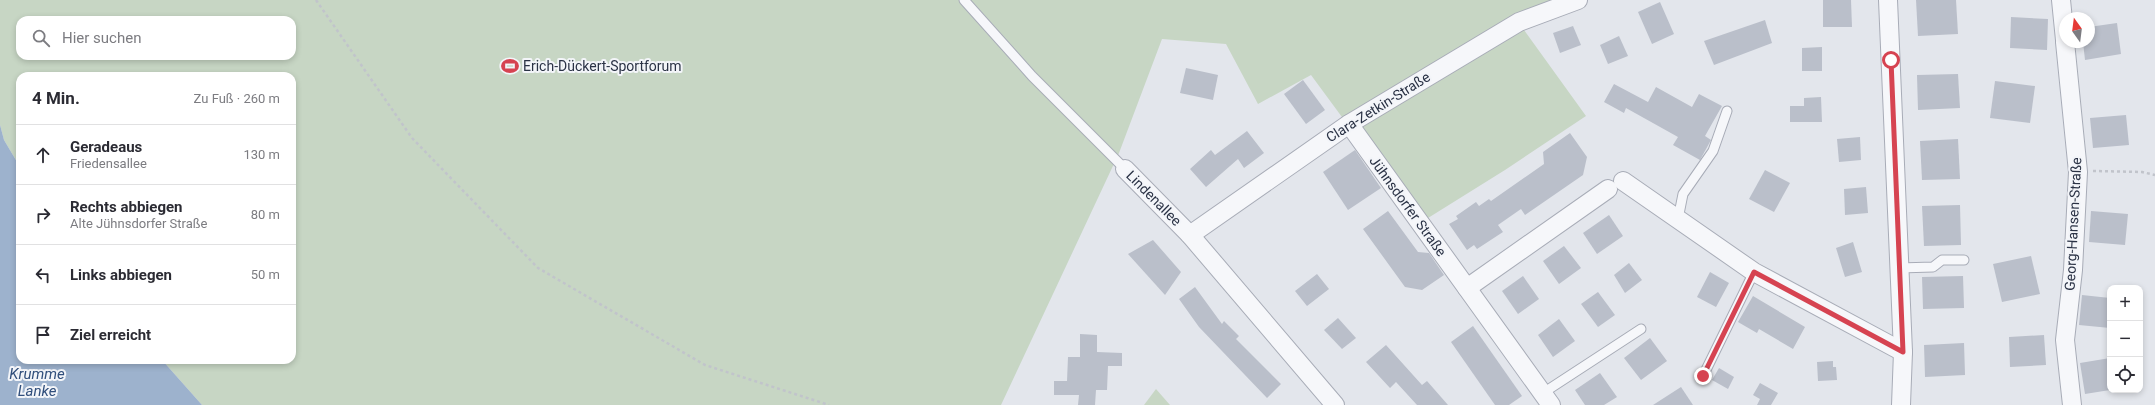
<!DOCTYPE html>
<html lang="de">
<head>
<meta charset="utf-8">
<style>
	:root { --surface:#fff; --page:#f2f2f3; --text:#2b2b33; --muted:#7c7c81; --line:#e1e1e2 }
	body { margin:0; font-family:Roboto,sans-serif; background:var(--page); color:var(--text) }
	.controls { position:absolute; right:12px; bottom:12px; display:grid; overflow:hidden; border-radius:8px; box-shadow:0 2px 6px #0003 }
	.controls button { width:36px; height:36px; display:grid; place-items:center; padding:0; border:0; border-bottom:1px solid var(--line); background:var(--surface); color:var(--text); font:20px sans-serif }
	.compass { position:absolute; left:2059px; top:12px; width:36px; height:36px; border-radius:50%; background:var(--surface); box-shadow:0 2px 6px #0003; rotate:346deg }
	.stop { position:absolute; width:12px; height:12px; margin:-9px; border:3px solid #d64351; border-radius:50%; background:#fff }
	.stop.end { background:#d64351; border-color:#fff; box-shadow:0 1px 4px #0008 }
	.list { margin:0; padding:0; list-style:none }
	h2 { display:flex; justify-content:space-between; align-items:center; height:52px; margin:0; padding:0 16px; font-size:17px }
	h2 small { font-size:13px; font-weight:400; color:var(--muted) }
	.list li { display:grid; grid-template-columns:26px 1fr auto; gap:12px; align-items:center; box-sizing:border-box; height:60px; padding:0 16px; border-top:1px solid var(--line) }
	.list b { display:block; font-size:15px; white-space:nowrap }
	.list p { margin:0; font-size:13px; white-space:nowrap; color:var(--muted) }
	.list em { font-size:13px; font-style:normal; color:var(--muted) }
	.icon { flex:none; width:22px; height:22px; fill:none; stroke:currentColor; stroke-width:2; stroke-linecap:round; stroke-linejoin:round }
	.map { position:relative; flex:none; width:2155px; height:405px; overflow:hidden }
	.search { position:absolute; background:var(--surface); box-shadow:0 2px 6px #0003; left:16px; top:16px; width:280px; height:44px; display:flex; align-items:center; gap:10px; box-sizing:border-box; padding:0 14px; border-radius:12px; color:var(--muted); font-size:15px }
	.panel { position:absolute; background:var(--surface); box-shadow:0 2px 6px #0003; left:16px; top:72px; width:280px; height:292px; border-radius:12px }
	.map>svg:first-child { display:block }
	.green { fill:#c7d6c4; fill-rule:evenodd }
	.water { fill:#9db2cd }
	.building { fill:#babfca }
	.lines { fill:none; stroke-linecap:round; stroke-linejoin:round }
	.lane-casing { stroke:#a8acb7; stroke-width:11 }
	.street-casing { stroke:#a8acb7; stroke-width:20 }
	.path { stroke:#c1c4cb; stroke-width:2.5; stroke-dasharray:3 3; stroke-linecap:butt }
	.lane { stroke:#f6f7fa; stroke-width:9 }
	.street { stroke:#f6f7fa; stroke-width:18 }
	.route { stroke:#d64351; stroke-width:5 }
	.labels { text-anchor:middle; stroke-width:4; stroke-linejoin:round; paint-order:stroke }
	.poi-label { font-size:14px; fill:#2a3245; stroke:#f3f5f9; text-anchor:start }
	.street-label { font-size:14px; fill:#2a3245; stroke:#f3f5f9 }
	.water-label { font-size:15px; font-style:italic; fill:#314f7c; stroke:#f3f5f9 }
</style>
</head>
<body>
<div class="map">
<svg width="2155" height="405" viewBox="0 0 2155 405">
	<rect width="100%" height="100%" fill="#e3e6ec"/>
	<g class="green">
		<path d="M0 0H1578L1519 23 1586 116 1505 170 1420 223 1311 75 1258 104 1226 44 1162 39 1119 153 1001 405H202L162 360H292V76H20V167L4 140 0 125ZM20 20H292V56H20Z"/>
		<polygon points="1156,389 1170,405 1144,405"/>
	</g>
	<polygon class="water" points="0,125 4,140 20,167 20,360 162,360 202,405 0,405"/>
	<g class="building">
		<polygon points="1823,0 1851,0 1852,27 1823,27"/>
		<polygon points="1916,0 1956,0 1958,34 1918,36"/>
		<polygon points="1660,2 1674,34 1652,44 1638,12"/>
		<polygon points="2011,17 2048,19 2047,50 2010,48"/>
		<polygon points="1765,20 1772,43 1714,65 1704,41"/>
		<polygon points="2117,23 2121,54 2085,60 2083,42 2089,42 2089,27"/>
		<polygon points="1573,26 1581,45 1560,53 1553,33"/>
		<polygon points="1619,36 1628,56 1608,64 1600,45"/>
		<polygon points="1822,47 1822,71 1802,71 1802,48"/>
		<polygon points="1186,68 1218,75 1213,100 1180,93"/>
		<polygon points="1958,74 1960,108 1918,110 1917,75"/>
		<polygon points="1303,80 1325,110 1306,124 1284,94"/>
		<polygon points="1995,81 2035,86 2030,123 1990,118"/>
		<polygon points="1614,84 1648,102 1656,87 1692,107 1699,94 1722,106 1705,136 1711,140 1700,160 1673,145 1678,137 1626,108 1624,113 1604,102"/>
		<polygon points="1821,97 1822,122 1790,122 1790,106 1804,106 1804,98"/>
		<polygon points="2126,115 2129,145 2093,148 2090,118"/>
		<polygon points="1247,131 1264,153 1244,168 1238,159 1206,187 1190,169 1211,150 1215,155"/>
		<polygon points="1570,133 1587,157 1583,175 1525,215 1521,209 1498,225 1503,232 1477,249 1474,245 1467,250 1449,224 1458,219 1456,216 1476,202 1479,206 1489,199 1491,201 1544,164 1543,152"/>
		<polygon points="1860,137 1861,160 1839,162 1837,139"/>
		<polygon points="1958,139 1960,179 1922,180 1920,141"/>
		<polygon points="1355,150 1381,188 1348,210 1323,172"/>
		<polygon points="1765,170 1790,183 1774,212 1749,199"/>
		<polygon points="1866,187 1868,213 1845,215 1844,189"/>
		<polygon points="1960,205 1961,245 1924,246 1922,206"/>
		<polygon points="1388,211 1418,252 1429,253 1444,275 1422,290 1405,287 1363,229"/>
		<polygon points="2091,211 2128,214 2125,245 2089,242"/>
		<polygon points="1609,215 1623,236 1597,254 1583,233"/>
		<polygon points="1153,240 1181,272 1165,295 1128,254"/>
		<polygon points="1853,242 1862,272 1845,277 1836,248"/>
		<polygon points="1564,246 1581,268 1559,284 1543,261"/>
		<polygon points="2031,256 2040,294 2002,302 1993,264"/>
		<polygon points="1629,263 1642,280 1625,293 1614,275"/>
		<polygon points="1710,272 1729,283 1716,307 1697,297"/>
		<polygon points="1317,274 1329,289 1307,306 1295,291"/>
		<polygon points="1523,276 1539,299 1518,314 1502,291"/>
		<polygon points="1963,276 1964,308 1923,309 1922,277"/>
		<polygon points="1195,287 1222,324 1224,321 1239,336 1236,339 1281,384 1267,398 1199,327 1179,299"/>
		<polygon points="1598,292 1615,315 1598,327 1581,304"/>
		<polygon points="2082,295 2110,298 2110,328 2079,325"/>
		<polygon points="1753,296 1805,327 1793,349 1759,329 1757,333 1738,322"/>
		<polygon points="1338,318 1356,338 1342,349 1324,330"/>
		<polygon points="1559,319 1575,341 1553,357 1538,335"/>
		<polygon points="1473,326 1522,396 1509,405 1495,405 1451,342"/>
		<polygon points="1080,334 1097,335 1097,352 1122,353 1122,366 1108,366 1107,390 1096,390 1095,405 1078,405 1079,395 1054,395 1054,381 1067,381 1068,357 1080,357"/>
		<polygon points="2044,335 2046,365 2010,367 2009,337"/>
		<polygon points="1650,338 1667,361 1641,380 1624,358"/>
		<polygon points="1964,343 1965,375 1925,377 1924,345"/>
		<polygon points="1386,345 1422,385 1427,381 1448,405 1417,405 1396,382 1390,388 1366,362"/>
		<polygon points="2110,358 2110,390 2085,394 2080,363"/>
		<polygon points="1833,361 1833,367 1836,367 1837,380 1818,381 1817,362"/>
		<polygon points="1719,368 1734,377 1728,389 1712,380"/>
		<polygon points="1600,373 1617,397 1604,405 1585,405 1575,390"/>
		<polygon points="1760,383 1778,393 1771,405 1757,405 1760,399 1753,395"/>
		<polygon points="1681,387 1693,405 1653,405"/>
	</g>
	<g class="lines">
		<g class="lane-casing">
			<g id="lane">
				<polyline points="964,0 1032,76 1125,169"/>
				<polyline points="1678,219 1683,194 1713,151 1727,111"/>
				<polyline points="1899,268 1933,267 1942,260 1964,260"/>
				<polyline points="1703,376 1754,272"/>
				<polyline points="1543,393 1641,329"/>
			</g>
		</g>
		<g class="street-casing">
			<g id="street">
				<polyline points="1888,0 1903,352 1901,405"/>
				<polyline points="2061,0 2065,40"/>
				<polyline points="2065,42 2078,172 2073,270 2065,340 2072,405"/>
				<polyline points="1349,124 1551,405"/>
				<polyline points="1125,169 1190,235 1335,405"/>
				<polyline points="1623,181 1754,272 1903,352"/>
				<polyline points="1190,235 1349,124 1519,22 1578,0"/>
				<polyline points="1467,288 1608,189"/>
			</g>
		</g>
		<g class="path">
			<polyline points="316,0 412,138 538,268 705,365 829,405"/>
			<polyline points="2093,171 2142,172 2155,175"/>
		</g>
		<use href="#lane" class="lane"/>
		<use href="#street" class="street"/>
	</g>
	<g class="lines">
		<polyline class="route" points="1703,376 1754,272 1903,352 1891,60"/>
	</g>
	<defs>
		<g id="stadium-bare" transform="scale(1.38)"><path d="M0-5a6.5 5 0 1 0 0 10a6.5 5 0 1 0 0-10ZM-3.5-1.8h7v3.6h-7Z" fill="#d64351" stroke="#f3f5f9" stroke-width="2.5" paint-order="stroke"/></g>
	</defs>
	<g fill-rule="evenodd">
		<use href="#stadium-bare" x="510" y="66"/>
	</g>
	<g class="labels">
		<g class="poi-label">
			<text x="523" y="71">Erich-Dückert-Sportforum</text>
		</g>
		<g class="street-label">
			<text transform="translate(1378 107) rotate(-32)" y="5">Clara-Zetkin-Straße</text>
			<text transform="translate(1154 198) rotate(45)" y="5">Lindenallee</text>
			<text transform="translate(1408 206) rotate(54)" y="5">Jühnsdorfer Straße</text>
			<text transform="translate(2073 224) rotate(-87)" y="5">Georg-Hansen-Straße</text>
		</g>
		<g class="water-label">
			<text x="37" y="379">Krumme<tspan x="37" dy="17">Lanke</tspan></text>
		</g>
	</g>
</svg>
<div class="controls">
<button>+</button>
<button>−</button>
<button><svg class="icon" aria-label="locate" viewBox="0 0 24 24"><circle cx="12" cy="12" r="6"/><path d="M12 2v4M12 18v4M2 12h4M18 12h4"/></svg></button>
</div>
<svg class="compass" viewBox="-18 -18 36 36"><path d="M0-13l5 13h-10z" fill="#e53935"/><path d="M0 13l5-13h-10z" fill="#7c7c81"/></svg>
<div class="stop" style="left:1891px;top:60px"></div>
<div class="stop end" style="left:1703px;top:376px"></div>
<div class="search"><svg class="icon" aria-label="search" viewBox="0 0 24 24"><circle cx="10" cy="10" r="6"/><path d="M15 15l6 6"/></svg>Hier suchen</div>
<section class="panel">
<h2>4 Min.<small>Zu Fuß · 260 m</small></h2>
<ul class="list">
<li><svg class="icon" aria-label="ahead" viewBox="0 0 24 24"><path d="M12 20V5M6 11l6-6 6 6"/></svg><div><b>Geradeaus</b><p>Friedensallee</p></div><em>130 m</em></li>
<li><svg class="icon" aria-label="right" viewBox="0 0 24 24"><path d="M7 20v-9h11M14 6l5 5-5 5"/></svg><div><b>Rechts abbiegen</b><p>Alte Jühnsdorfer Straße</p></div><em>80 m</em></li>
<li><svg class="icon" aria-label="left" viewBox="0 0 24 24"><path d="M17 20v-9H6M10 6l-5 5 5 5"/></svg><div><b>Links abbiegen</b></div><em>50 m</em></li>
<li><svg class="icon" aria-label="arrive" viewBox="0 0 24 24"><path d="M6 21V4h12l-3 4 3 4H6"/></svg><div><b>Ziel erreicht</b></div></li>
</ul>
</section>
</div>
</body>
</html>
